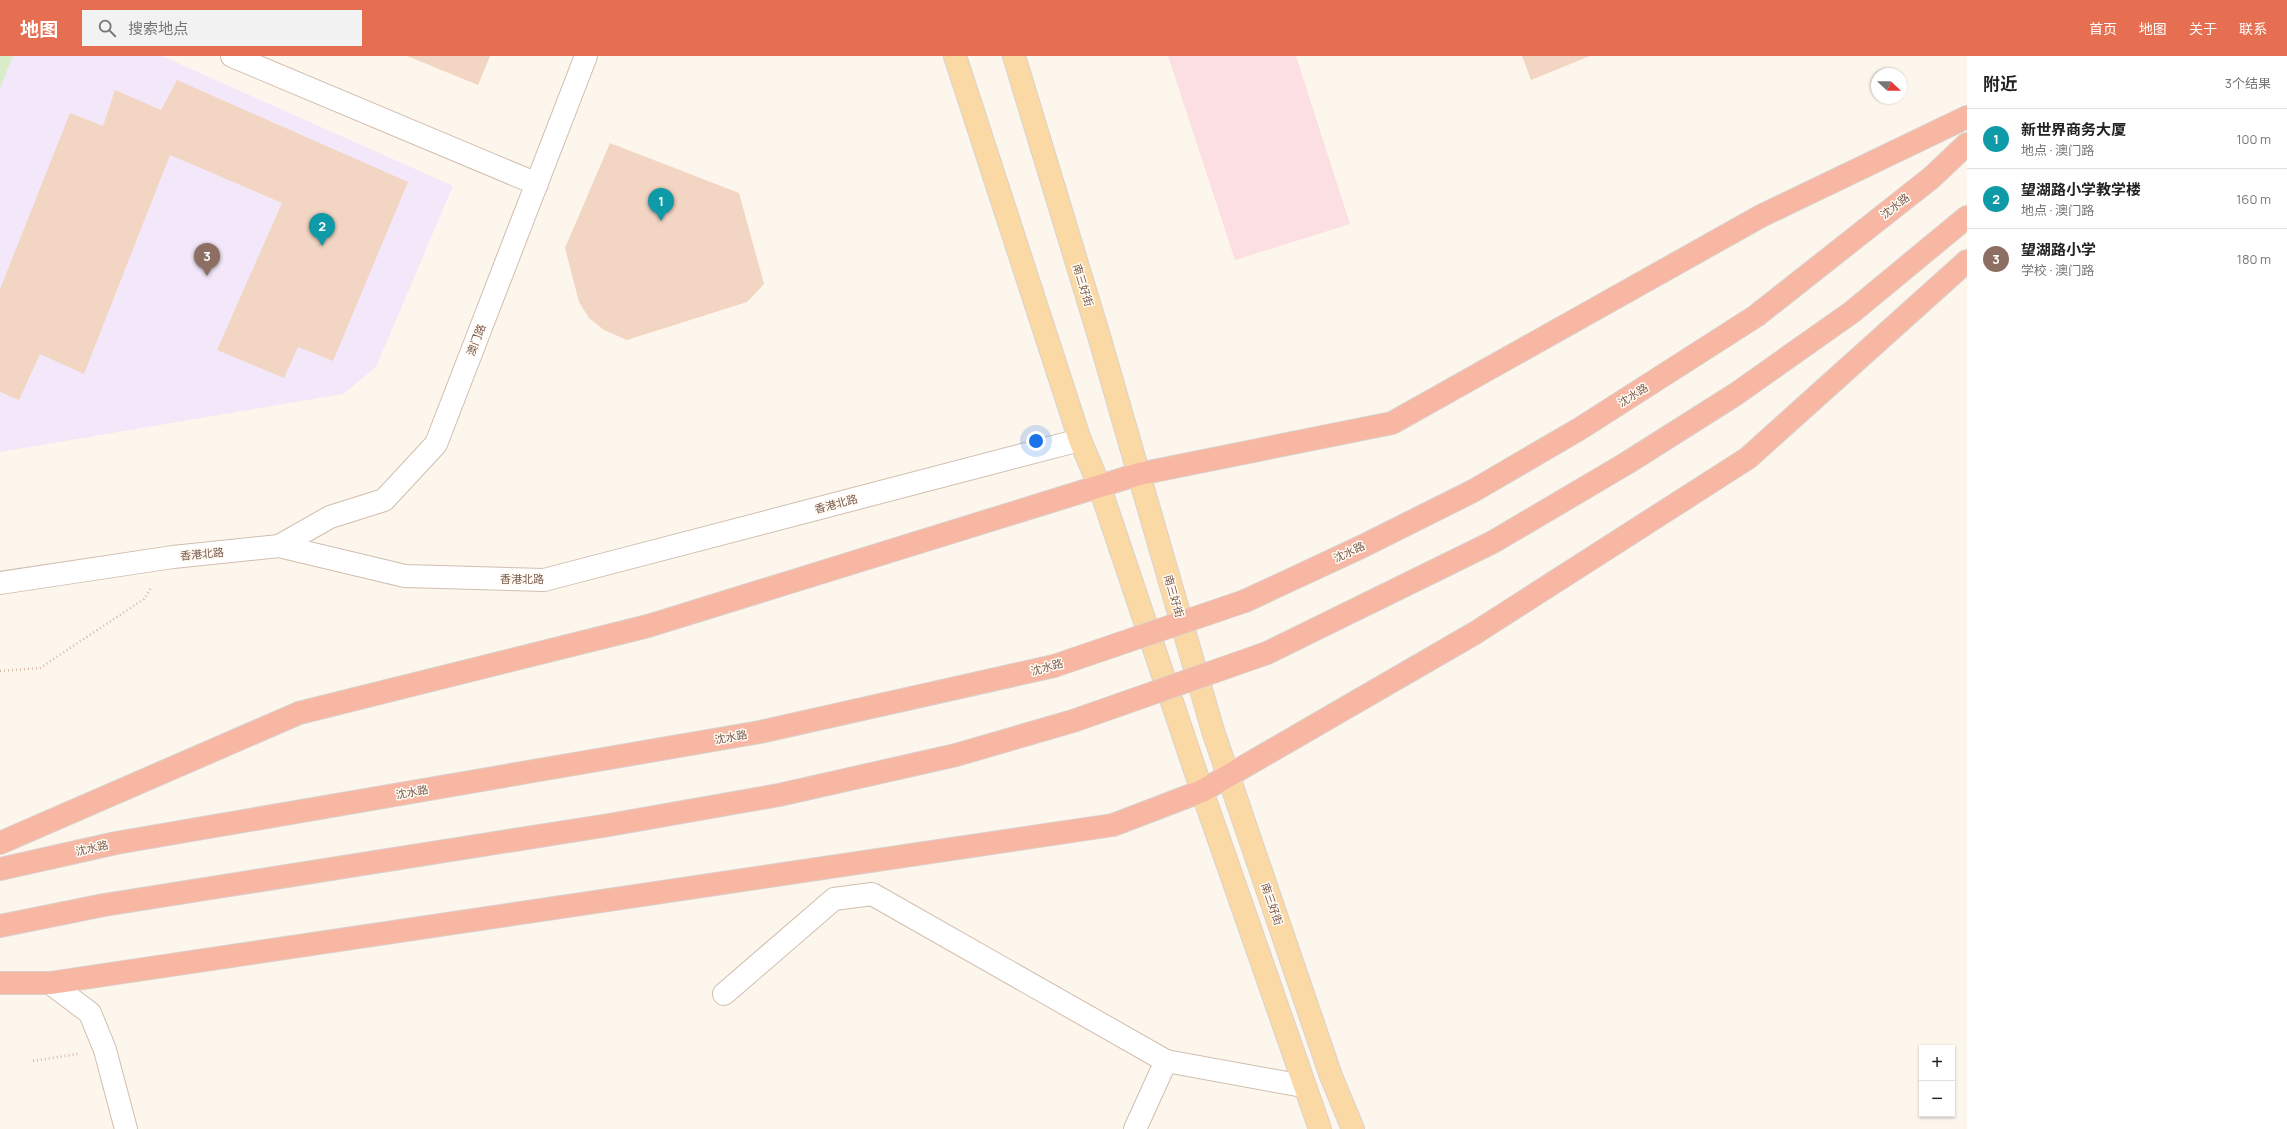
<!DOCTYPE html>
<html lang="zh">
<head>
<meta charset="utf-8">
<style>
	:root { --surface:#fff; --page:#f2f2f2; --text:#222; --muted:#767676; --line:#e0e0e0; --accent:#e76f51 }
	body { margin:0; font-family:Manrope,"Noto Sans SC",sans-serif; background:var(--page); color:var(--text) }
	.controls { position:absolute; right:12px; bottom:12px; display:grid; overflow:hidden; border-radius:0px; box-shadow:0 1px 3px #0004 }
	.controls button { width:36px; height:36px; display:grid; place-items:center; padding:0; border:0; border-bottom:1px solid var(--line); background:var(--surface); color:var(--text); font:20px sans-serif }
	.compass { position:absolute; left:1871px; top:12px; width:36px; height:36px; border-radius:50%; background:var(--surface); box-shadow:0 1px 3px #0004; rotate:112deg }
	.you { position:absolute; left:1036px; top:385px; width:14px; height:14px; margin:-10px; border:3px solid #fff; border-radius:50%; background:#1a73e8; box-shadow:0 0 0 6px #1a73e833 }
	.badge { display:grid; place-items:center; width:26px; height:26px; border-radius:50%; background:var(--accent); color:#fff; font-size:13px; font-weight:700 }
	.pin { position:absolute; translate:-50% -33px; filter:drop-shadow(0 1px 2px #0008) }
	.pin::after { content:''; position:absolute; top:21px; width:14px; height:12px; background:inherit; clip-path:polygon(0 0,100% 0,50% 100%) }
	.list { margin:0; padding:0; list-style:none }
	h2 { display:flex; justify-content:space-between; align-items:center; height:52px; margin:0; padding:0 16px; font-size:17px }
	h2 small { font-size:13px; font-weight:400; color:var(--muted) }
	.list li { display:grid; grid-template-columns:26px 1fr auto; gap:12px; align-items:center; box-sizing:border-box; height:60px; padding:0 16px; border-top:1px solid var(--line) }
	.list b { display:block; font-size:15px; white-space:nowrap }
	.list p { margin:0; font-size:13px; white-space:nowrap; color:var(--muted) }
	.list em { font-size:13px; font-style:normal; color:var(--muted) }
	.icon { flex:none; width:22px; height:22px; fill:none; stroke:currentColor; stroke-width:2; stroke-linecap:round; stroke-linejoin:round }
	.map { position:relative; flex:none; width:1967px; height:1073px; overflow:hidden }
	header { display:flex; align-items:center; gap:24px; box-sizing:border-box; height:56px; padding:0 20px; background:var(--accent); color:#fff }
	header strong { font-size:19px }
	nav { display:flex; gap:22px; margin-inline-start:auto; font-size:14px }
	.search { width:280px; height:36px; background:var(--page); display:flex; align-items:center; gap:10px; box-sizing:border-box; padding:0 14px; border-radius:0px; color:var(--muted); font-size:15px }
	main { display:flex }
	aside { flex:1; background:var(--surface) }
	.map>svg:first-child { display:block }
	.education { fill:#f3e8fa }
	.medical { fill:#fbdfe3 }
	.green { fill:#d8ecc9 }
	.building { fill:#f3d5c3 }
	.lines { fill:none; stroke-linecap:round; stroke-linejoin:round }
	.minor-casing { stroke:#d1beb0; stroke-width:24 }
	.major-casing { stroke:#dad1cd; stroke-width:24 }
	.highway-casing { stroke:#dad1cd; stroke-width:24 }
	.path { stroke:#d9b8a5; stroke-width:2.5; stroke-dasharray:1 3; stroke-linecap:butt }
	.minor { stroke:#fff; stroke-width:22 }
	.major { stroke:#fbd9a5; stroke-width:22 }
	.highway { stroke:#f7b7a3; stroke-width:22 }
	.highway-bridge-casing { stroke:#dad1cd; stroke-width:24; stroke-linecap:butt }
	.highway-bridge { stroke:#f7b7a3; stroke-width:22 }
	.labels { text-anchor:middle; stroke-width:3; stroke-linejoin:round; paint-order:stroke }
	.street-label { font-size:11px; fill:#7a5c4d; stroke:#fffaf3 }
</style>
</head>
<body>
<header>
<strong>地图</strong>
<div class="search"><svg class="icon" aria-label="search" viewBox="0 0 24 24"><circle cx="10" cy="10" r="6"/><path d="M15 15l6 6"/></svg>搜索地点</div>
<nav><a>首页</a><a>地图</a><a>关于</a><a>联系</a></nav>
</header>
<main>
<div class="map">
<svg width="1967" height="1073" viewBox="0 0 1967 1073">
	<rect width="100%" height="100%" fill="#fdf6ec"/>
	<polygon class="education" points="0,0 162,0 453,130 376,311 343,338 0,396"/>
	<polygon class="medical" points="1168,0 1296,0 1350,168 1235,204"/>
	<polygon class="green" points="0,0 13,0 0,32"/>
	<g class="building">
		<polygon points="407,0 490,0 478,29"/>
		<polygon points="1522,0 1590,0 1531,24"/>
		<polygon points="177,24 408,126 333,305 298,291 284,322 217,294 282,147 170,99 84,318 40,298 19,344 0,336 0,233 70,57 103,70 115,34 161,54"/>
		<polygon points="610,87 739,137 764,228 747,246 627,284 604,274 589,262 579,246 565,192"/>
	</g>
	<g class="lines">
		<g class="minor-casing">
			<g id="minor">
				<polyline points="232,0 537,128"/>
				<polyline points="279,490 330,461 384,444 436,388 586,0"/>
				<polyline points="0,527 173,501 279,490 405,520 544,524 1080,384"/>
				<polyline points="50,927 90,957 105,994 126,1073"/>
				<polyline points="724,938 834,843 872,838 1166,1005 1303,1030"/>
				<polyline points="1135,1073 1166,1005"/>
			</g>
		</g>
		<g class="major-casing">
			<g id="major">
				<polyline points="955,0 1080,384 1099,429 1202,735 1320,1073"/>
				<polyline points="1014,0 1099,280 1213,675 1331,1020 1353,1073"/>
			</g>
		</g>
		<g class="highway-casing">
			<g id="highway">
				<polyline points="1245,545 1361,491 1473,435 1581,372 1756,260 1931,122 1967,88"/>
				<polyline points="1267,597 1493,486 1627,407 1736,338 1852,256 1967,161"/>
				<polyline points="0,787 299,657 648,570 1139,418 1392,367 1761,160 1967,61"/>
				<polyline points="0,813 116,787 760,676 1054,610"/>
				<polyline points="0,870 104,849 609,769 779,739 956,699 1073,665"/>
				<polyline points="0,927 50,927 1113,769 1202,735 1475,577 1748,402 1967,205"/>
			</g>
		</g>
		<g class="path">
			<polyline points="0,615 40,612 144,543 151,532"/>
			<polyline points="33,1005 78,998"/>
		</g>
		<use href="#minor" class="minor"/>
		<use href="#major" class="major"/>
		<use href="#highway" class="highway"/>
		<g class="highway-bridge-casing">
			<g id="highway-bridge">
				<polyline points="1054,610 1245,545"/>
				<polyline points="1073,665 1267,597"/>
			</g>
		</g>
		<use href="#highway-bridge" class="highway-bridge"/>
	</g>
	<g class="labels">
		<g class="street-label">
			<text transform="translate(1895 150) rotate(-38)" y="4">沈水路</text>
			<text transform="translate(1083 229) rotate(73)" y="4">南三好街</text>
			<text transform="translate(476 284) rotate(-69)" y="4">澳门路</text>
			<text transform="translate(1633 339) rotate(-32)" y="4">沈水路</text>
			<text transform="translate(836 448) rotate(-15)" y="4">香港北路</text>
			<text transform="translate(1349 496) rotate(-25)" y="4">沈水路</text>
			<text transform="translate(202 498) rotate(-5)" y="4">香港北路</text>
			<text x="522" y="527">香港北路</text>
			<text transform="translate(1174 540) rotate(74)" y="4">南三好街</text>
			<text transform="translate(1047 611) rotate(-15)" y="4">沈水路</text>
			<text transform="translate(731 681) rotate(-10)" y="4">沈水路</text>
			<text transform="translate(412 736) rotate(-10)" y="4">沈水路</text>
			<text transform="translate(92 792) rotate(-13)" y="4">沈水路</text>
			<text transform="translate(1272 848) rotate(71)" y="4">南三好街</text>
		</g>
	</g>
</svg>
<div class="controls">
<button>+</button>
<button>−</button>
</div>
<svg class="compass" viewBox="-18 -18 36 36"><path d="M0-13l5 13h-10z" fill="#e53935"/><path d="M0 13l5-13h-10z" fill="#767676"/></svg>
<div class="you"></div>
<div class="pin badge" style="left:661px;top:165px;background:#0f9aa8">1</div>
<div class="pin badge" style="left:322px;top:190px;background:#0f9aa8">2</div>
<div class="pin badge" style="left:207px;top:220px;background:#8d6e63">3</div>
</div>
<aside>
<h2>附近<small>3个结果</small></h2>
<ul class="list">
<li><span class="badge" style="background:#0f9aa8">1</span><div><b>新世界商务大厦</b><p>地点 · 澳门路</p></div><em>100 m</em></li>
<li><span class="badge" style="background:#0f9aa8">2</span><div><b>望湖路小学教学楼</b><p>地点 · 澳门路</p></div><em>160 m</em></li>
<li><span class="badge" style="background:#8d6e63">3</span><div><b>望湖路小学</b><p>学校 · 澳门路</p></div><em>180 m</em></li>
</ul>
</aside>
</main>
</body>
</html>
